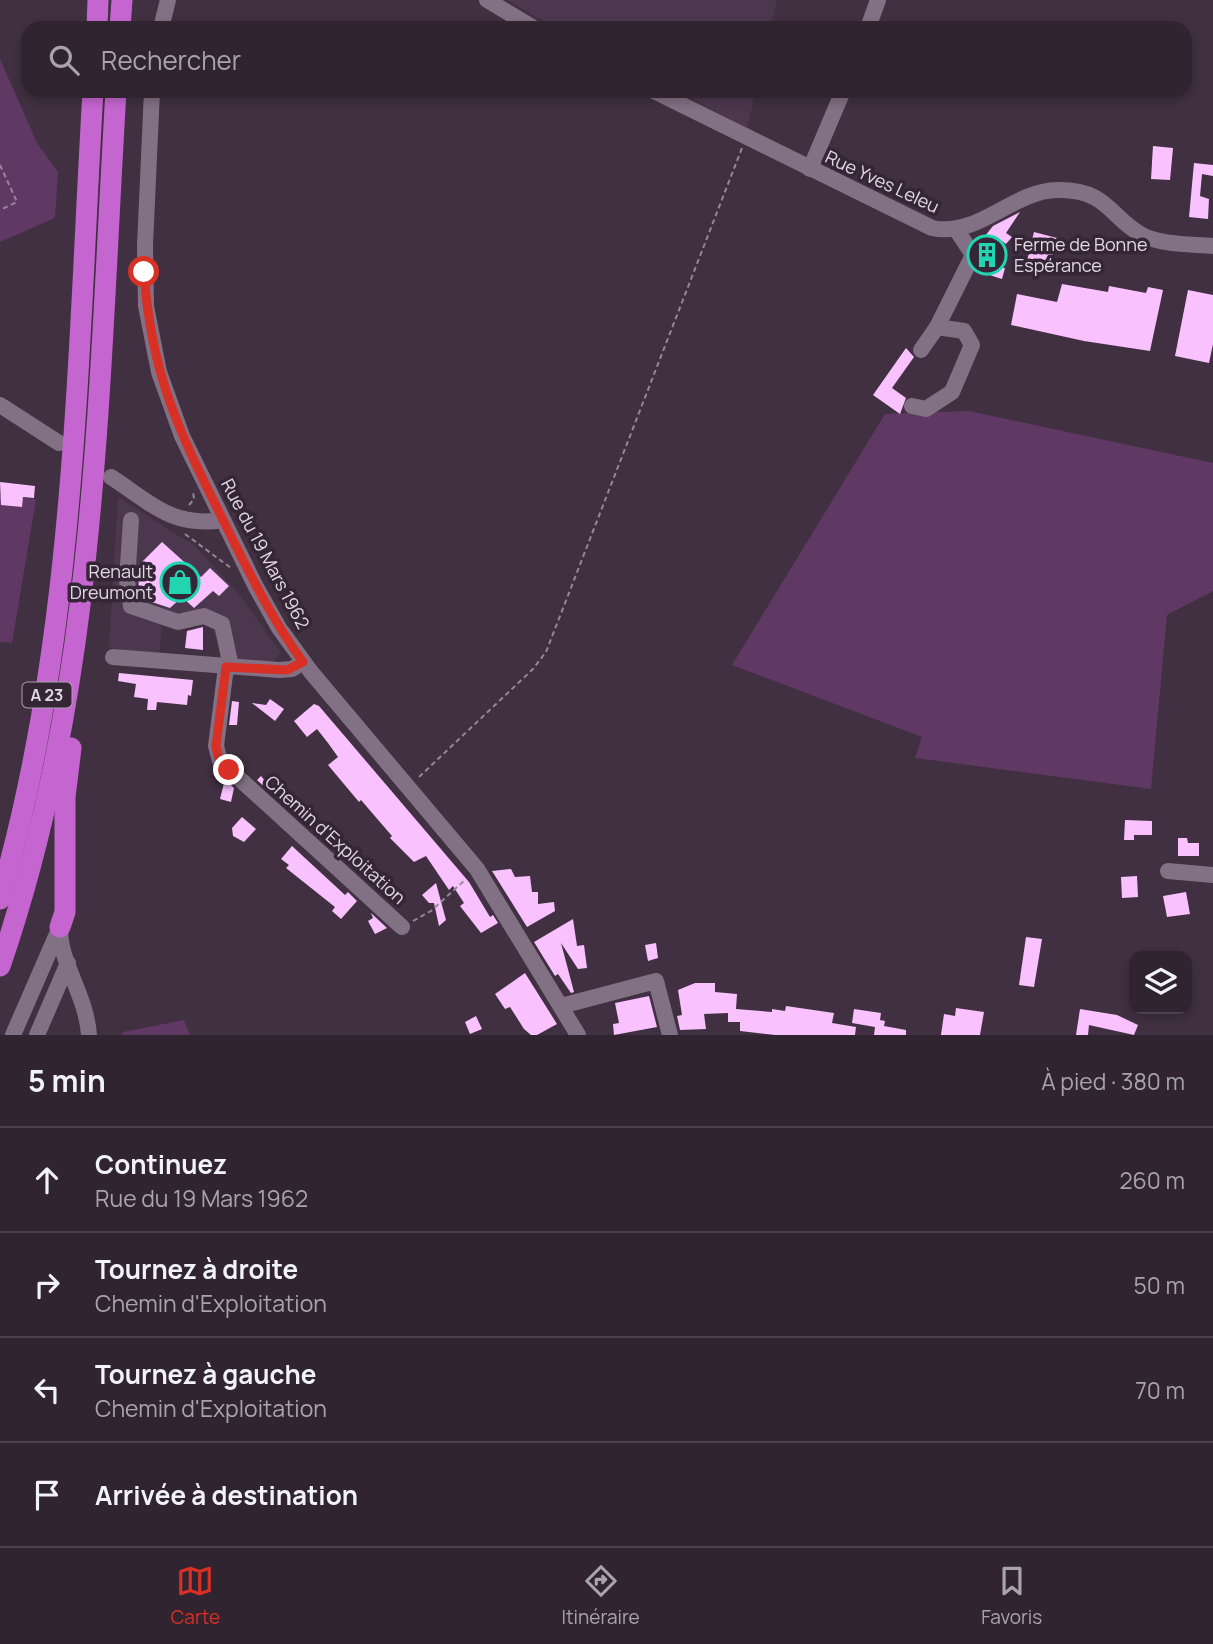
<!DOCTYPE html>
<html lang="fr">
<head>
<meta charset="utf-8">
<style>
	:root { --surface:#302431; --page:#382c39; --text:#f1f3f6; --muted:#a8a4ab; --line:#4b414d; --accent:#d93025 }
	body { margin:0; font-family:Manrope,sans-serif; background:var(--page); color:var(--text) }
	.controls { position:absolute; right:21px; bottom:21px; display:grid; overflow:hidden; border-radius:14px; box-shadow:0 4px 10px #0003 }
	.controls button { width:63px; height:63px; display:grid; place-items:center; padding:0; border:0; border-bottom:2px solid var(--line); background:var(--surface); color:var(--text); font:35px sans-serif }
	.stop { position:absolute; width:21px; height:21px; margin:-16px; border:5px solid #d93025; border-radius:50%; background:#fff }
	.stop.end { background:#d93025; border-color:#fff; box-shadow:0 2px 7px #0008 }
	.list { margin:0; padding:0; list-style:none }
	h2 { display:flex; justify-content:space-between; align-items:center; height:91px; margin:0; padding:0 28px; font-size:30px }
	h2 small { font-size:23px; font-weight:400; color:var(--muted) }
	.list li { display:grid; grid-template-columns:46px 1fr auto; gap:21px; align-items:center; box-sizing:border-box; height:105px; padding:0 28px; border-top:2px solid var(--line) }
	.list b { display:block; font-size:26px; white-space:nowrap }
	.list p { margin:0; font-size:23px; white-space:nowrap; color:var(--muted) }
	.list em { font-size:23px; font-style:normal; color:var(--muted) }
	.icon { flex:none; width:38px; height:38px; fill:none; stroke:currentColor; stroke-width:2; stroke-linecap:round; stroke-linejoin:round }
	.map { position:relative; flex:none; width:1213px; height:1035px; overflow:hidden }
	.search { position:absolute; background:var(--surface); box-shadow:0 4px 10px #0003; left:21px; right:21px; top:21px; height:77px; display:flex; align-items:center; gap:18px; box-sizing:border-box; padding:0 24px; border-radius:21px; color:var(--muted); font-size:26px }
	.sheet { height:511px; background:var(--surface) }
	nav { display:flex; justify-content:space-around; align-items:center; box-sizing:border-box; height:98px; border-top:2px solid var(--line); background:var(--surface); font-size:19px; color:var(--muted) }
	nav a { display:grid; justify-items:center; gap:4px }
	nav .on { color:var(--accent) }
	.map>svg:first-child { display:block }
	.built { fill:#4c384e }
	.green { fill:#5f3863 }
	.building { fill:#f9c2fe }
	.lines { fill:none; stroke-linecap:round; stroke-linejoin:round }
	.path { stroke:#958896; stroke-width:2; stroke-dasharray:5 3.5; stroke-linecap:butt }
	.minor { stroke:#827084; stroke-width:16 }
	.highway { stroke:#c566d0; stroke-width:21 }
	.route { stroke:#d93025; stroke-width:9 }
	.labels { text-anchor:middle; stroke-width:7; stroke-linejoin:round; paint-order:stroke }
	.shield { fill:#352637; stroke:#aea3af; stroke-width:2 }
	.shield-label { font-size:16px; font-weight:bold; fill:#e2d8e3 }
	.street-label { font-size:18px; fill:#e2d8e3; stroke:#352637 }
	.poi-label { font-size:18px; fill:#e2d8e3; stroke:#352637; text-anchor:start }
</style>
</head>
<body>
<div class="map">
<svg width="1213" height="1035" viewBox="0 0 1213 1035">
	<rect width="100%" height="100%" fill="#403041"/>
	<g class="built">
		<polygon points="507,0 777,0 770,28 555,28"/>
		<polygon points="678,91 756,91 747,128 677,91"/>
		<polygon points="118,497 195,546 239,594 281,653 267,667 223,656 210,623 162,623 159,659 109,647"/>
	</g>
	<g class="green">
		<polygon points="0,59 37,143 58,172 55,218 0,242"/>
		<polygon points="969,411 1213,463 1213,591 1167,615 1151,789 915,758 922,737 732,665 885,414"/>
		<polygon points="0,495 36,499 12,643 0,642"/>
		<polygon points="184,1020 190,1035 122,1035 123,1032"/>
	</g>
	<g class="building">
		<polygon points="1153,146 1173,148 1170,180 1151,179"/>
		<polygon points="1194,163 1213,165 1213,176 1202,174 1200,196 1209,199 1208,219 1189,217"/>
		<polygon points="1020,212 1006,233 1012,237 1006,244 997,238 991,266 1005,268 1002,279 977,271 983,259 985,236 993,226"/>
		<polygon points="1034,232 1057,238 1050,266 1027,261"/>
		<polygon points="1062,284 1108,292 1109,286 1146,293 1148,287 1163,290 1150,351 1084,341 1011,325 1017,294 1057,302"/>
		<polygon points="1188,290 1213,295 1213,344 1209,363 1175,356"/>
		<polygon points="906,348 914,357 892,388 906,398 900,414 873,395"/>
		<polygon points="0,482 35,486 34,498 23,497 22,507 1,505"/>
		<polygon points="162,542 201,577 210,568 229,586 219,596 213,591 194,608 182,597 170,608 149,601 139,592 138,566"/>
		<polygon points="203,627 203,650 185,648 187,631"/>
		<polygon points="119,673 193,680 191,696 188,695 187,705 157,702 156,710 147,710 148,699 134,697 136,684 118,681"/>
		<polygon points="270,699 284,709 275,721 252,703 266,705"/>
		<polygon points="232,701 239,702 237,725 229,725"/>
		<polygon points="314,704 319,706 469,882 490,917 493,915 498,923 481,933 460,906 464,903 453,886 449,890 426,856 414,862 390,838 392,836 361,800 359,802 328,765 338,757 328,743 317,729 307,737 294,721"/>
		<polygon points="261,776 280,799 283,795 290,804 286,807 257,780"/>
		<polygon points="225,779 234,788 231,802 220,799"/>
		<polygon points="242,817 256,829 244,842 233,836 232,828"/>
		<polygon points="1125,820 1152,821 1152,835 1134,835 1134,840 1124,840"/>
		<polygon points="1178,838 1187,838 1188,843 1199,843 1199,856 1178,856"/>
		<polygon points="292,846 345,895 348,892 357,901 341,919 332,911 335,907 286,868 289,865 281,859"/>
		<polygon points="511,869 515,877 530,876 532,892 538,892 538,904 554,902 555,911 527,927 492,871"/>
		<polygon points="1137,876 1138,897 1122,898 1121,877"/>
		<polygon points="436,883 446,920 439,926 434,903 429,903 422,895"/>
		<polygon points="1186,892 1190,914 1167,917 1163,896"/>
		<polygon points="371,913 387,928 375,934 368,921 373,918"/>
		<polygon points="573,919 577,946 584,945 587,968 578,969 561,943 574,992 571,993 558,974 555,976 534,942"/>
		<polygon points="1026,937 1042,939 1034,987 1019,985"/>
		<polygon points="656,943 658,958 648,961 645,945"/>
		<polygon points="525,973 557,1024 537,1035 531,1035 524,1029 510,1007 505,1009 495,994"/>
		<polygon points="695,983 715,983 715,992 737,994 736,1009 772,1012 772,1009 785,1011 786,1006 834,1013 832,1023 856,1027 855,1035 775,1035 740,1031 740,1022 728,1022 728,1013 704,1014 706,1029 680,1030 677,1016 682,1015 678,990"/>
		<polygon points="649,996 657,1027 614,1035 613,1024 619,1023 615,1003"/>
		<polygon points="956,1008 984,1012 980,1035 941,1035 944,1014 955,1016"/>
		<polygon points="854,1009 881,1013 880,1020 885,1021 884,1026 906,1030 906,1035 874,1035 875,1027 852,1023"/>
		<polygon points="1080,1009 1117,1015 1138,1025 1134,1035 1089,1025 1088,1035 1076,1035"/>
		<polygon points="476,1016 482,1029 470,1034 465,1022"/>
	</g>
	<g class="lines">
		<g class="path">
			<polyline points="0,165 17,202 0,210"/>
			<polyline points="189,505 194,499 193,491"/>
			<polyline points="185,534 231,568"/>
			<polyline points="419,777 533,669 546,652 742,148"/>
			<polyline points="413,921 431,911 466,879"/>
		</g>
		<g class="minor">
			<polyline points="487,0 534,28"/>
			<polyline points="161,28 168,0"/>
			<polyline points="868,28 878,0"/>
			<polyline points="152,91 145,245 146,306 159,372 182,436 256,587 279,628 311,672 477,869 578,1035"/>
			<path d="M654 91 932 228C978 238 1012 191 1057 190 1109 189 1110 219 1144 236 1164 245 1191 244 1213 246"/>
			<polyline points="810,169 843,91"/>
			<polyline points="921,350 937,327"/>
			<polyline points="0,405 59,443"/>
			<polyline points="912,406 926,409 952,392 972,345 964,331 937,327 973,255 956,229"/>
			<path d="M111 477C151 503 172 528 223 520"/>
			<polyline points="131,520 127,581 131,606 178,622 204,616 222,624 231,667"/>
			<polyline points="113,657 279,670 292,669 303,662"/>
			<polyline points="226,667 216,746 220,761 402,927"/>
			<polyline points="1168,871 1213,875"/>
			<path d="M60 929C60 964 86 994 89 1035"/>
			<polyline points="561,1006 656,981 670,1035"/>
			<polyline points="13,1035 60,927"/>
			<polyline points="37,1035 68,963"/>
		</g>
		<g class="highway">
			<polyline points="97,28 98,0"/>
			<polyline points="120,28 122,0"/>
			<path d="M0 899C76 637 77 362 93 91"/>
			<polyline points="60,927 65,912 65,797 71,748"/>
			<path d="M0 966C98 683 98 387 116 91"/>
		</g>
	</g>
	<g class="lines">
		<path class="route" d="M144 272C151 374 178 429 222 518 247 568 270 617 303 662L287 670 226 667 216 746 218 756 229 770"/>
	</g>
	<defs>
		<g id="building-ring" transform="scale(2.0125)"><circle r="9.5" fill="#352637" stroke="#21d5b0" stroke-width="1.5"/><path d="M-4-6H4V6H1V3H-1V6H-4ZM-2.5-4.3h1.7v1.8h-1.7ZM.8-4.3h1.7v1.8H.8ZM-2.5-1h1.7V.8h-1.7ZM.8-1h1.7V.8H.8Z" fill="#21d5b0"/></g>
		<g id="shop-ring" transform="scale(2.0125)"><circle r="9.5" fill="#352637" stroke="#21d5b0" stroke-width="1.5"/><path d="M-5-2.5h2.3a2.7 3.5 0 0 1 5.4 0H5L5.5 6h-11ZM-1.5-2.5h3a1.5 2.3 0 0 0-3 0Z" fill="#21d5b0"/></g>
	</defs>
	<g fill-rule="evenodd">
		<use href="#building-ring" x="987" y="255"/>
		<use href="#shop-ring" x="180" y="582"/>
	</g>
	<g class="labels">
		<rect class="shield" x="22.5" y="682.5" width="49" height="25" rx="5"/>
		<g class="shield-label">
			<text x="47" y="701">A 23</text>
		</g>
		<g class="street-label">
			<text transform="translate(882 182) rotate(25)" y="6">Rue Yves Leleu</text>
			<text transform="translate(265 554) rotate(62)" y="6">Rue du 19 Mars 1962</text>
			<text transform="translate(335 840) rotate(42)" y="6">Chemin d'Exploitation</text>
		</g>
		<g class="poi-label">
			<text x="1014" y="251">Ferme de Bonne<tspan x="1014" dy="21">Espérance</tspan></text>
			<text x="153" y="578" text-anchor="end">Renault<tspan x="153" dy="21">Dreumont</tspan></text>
		</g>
	</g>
</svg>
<div class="controls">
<button><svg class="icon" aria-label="layers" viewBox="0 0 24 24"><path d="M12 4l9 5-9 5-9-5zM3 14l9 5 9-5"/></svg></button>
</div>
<div class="stop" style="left:144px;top:272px"></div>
<div class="stop end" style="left:229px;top:770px"></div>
<div class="search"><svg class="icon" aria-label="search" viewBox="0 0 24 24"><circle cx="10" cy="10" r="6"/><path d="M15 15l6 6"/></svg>Rechercher</div>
</div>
<section class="sheet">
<h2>5 min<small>À pied · 380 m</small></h2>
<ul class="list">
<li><svg class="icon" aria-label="ahead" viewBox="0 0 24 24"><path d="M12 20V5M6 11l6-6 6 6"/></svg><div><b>Continuez</b><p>Rue du 19 Mars 1962</p></div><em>260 m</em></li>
<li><svg class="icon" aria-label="right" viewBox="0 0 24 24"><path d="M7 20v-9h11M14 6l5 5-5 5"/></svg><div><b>Tournez à droite</b><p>Chemin d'Exploitation</p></div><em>50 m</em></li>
<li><svg class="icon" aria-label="left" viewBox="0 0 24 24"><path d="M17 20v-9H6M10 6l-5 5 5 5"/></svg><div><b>Tournez à gauche</b><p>Chemin d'Exploitation</p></div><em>70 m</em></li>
<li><svg class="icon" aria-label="arrive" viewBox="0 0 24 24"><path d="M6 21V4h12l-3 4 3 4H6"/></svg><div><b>Arrivée à destination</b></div></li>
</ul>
</section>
<nav>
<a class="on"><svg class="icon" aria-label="map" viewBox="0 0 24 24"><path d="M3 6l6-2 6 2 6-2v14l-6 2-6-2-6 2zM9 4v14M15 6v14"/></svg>Carte</a>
<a><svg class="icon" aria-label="directions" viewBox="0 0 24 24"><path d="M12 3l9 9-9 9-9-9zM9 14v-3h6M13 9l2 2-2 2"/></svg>Itinéraire</a>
<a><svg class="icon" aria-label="saved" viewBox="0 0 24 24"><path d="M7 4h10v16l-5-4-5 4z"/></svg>Favoris</a>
</nav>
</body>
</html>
